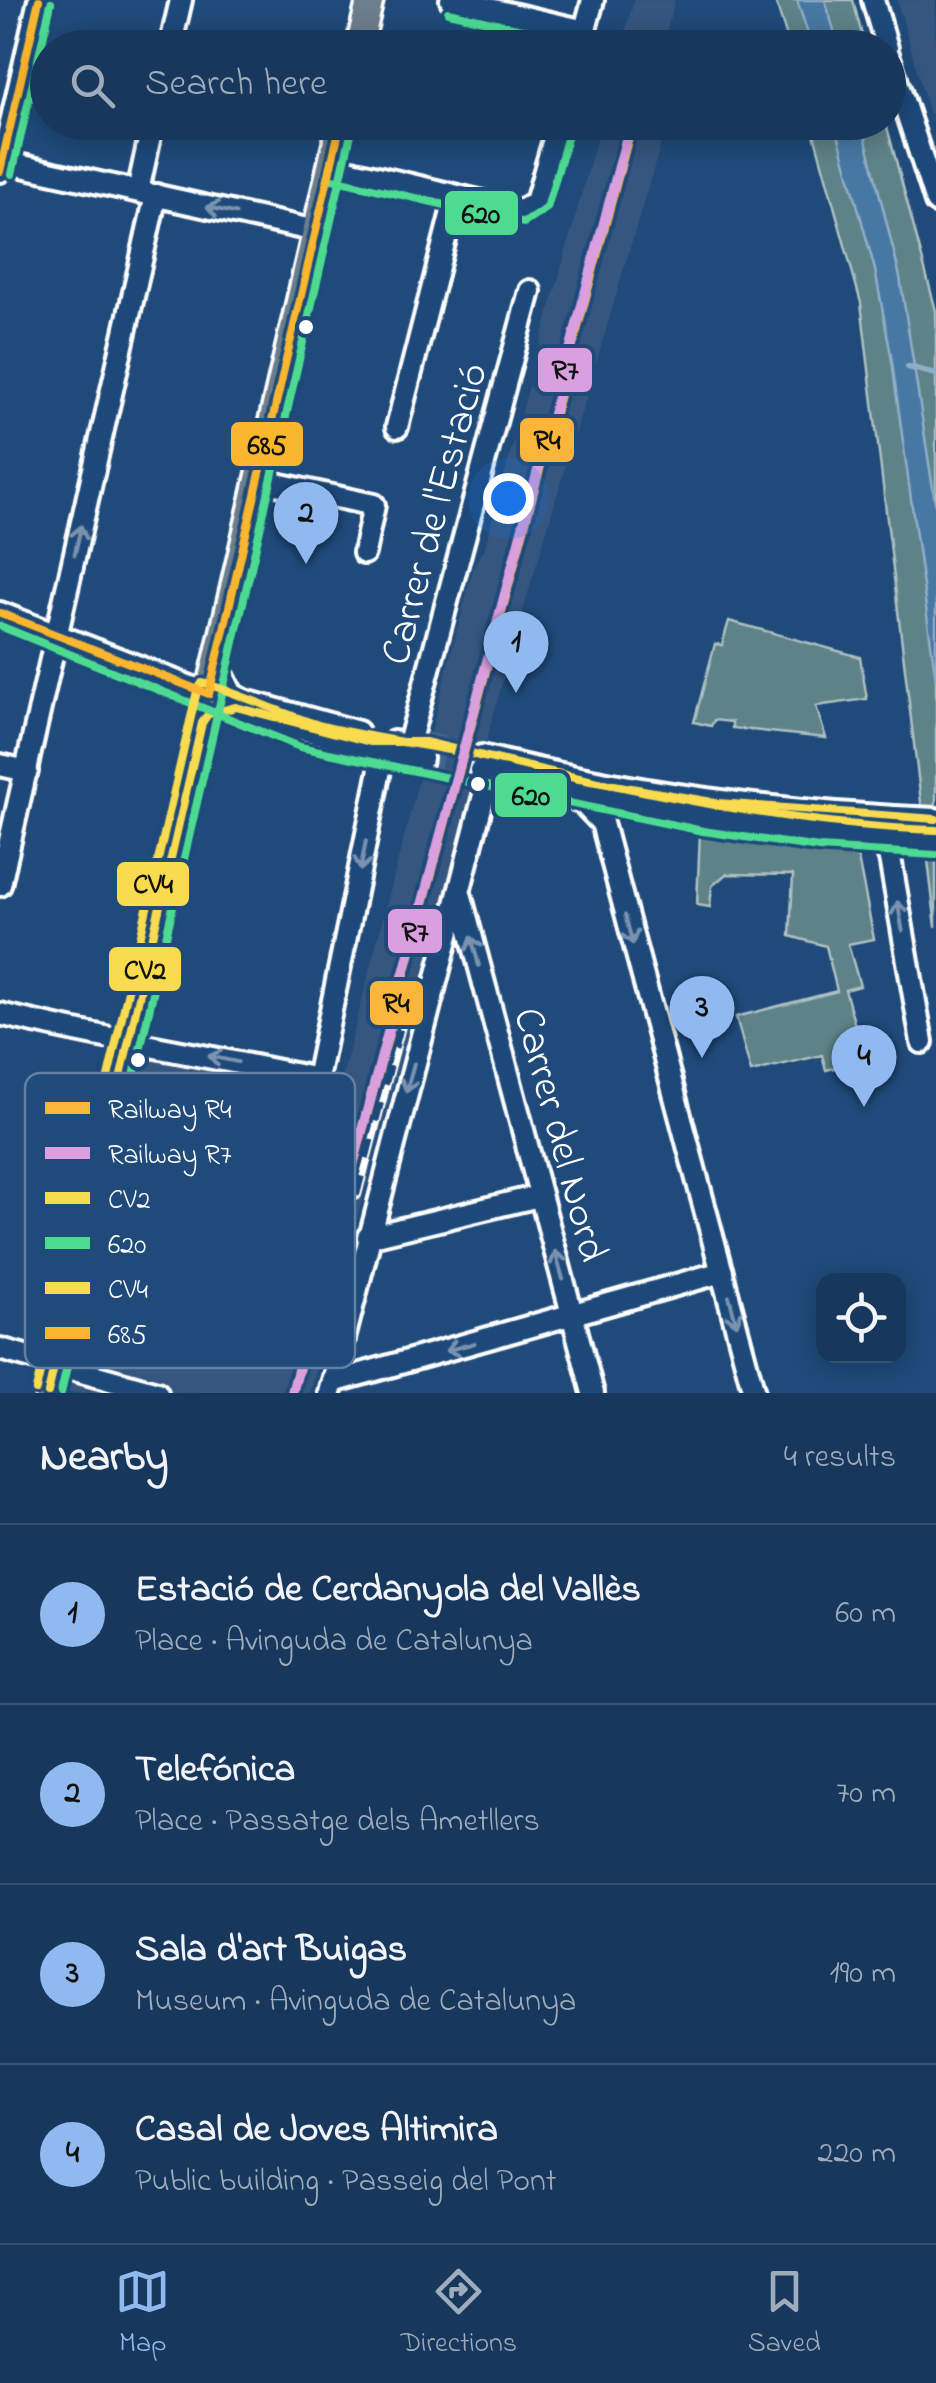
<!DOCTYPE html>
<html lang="en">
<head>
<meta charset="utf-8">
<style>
	:root { --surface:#17385c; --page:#203f62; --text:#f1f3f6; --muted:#9eacbb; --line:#365272; --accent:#90b9f0 }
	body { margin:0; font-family:"Indie Flower",sans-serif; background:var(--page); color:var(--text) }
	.controls { position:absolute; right:30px; bottom:30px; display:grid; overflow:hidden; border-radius:20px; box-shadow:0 5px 25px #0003 }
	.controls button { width:90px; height:90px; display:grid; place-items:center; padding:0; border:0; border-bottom:2px solid var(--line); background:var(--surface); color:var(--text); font:50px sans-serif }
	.you { position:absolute; left:508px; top:498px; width:35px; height:35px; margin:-25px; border:8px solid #fff; border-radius:50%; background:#1a73e8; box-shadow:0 0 0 15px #1a73e833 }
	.badge { display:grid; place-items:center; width:65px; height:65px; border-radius:50%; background:var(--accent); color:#111; font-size:32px; font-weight:700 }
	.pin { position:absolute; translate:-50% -82px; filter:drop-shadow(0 2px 5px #0008) }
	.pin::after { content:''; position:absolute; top:52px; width:35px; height:30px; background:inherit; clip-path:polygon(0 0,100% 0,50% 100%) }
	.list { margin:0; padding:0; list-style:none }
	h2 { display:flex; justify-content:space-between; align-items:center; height:130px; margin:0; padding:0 40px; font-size:42px }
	h2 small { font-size:32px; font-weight:400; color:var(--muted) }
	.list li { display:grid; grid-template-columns:65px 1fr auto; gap:30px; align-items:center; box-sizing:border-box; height:180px; padding:0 40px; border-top:2px solid var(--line) }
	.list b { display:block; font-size:38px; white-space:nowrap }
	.list p { margin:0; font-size:32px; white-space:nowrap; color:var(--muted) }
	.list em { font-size:32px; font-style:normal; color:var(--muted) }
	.icon { flex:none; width:55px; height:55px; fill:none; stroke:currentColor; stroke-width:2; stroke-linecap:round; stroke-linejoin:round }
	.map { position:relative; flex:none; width:936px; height:1393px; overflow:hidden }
	.search { position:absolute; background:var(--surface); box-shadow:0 5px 25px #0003; left:30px; right:30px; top:30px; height:110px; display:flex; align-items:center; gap:25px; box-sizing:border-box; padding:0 35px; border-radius:55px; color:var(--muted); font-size:38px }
	.sheet { height:850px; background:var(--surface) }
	nav { display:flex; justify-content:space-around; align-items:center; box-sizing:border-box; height:140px; border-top:2px solid var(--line); background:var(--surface); font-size:28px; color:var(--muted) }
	nav a { display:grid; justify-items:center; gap:5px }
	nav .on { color:var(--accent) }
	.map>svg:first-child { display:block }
	.built { fill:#36577f }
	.green { fill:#5d8287; stroke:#aec0c3; stroke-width:2.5 }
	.water { fill:#4778a4; stroke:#91aec8; stroke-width:2.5 }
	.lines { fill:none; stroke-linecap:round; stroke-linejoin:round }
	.stream { stroke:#91aec8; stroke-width:6 }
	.minor-tunnel { stroke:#41658e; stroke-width:20; stroke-dasharray:20 10; stroke-linecap:butt }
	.minor-casing { stroke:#fff; stroke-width:28 }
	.major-casing { stroke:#fff; stroke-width:32 }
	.minor { stroke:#1f4a7a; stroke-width:20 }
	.major { stroke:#6c7d8b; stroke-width:25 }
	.rail-casing { stroke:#fff; stroke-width:10 }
	.rail { stroke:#1f4a7a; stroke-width:6; stroke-dasharray:19; stroke-linecap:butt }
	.bus-1-casing { stroke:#1f4a7a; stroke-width:15 }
	.bus-2-casing { stroke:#1f4a7a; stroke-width:15 }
	.bus-3-casing { stroke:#1f4a7a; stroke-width:15 }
	.bus-4-casing { stroke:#1f4a7a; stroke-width:15 }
	.bus-1 { stroke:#f9db4f; stroke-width:8 }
	.bus-2 { stroke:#4ddb92; stroke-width:8 }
	.bus-3 { stroke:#f9db4f; stroke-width:8 }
	.bus-4 { stroke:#fab62d; stroke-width:8 }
	.rail-1-casing { stroke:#1f4a7a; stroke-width:18 }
	.rail-2-casing { stroke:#1f4a7a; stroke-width:18 }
	.rail-1 { stroke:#fab63b; stroke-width:10 }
	.rail-2 { stroke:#da9fdf; stroke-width:10 }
	.oneway { stroke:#7992af }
	.bus-dot { fill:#fff; stroke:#1f4a7a; stroke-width:4 }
	.labels { text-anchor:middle; stroke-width:8; stroke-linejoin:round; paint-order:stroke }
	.street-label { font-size:42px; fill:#fff; stroke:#1f4a7a }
	.key { fill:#1f4a7a; stroke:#6280a2; stroke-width:2.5 }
	.key-label { font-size:28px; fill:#fff }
	.line-badge { stroke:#1f4a7a; stroke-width:4 }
	.pale-badge-label { font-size:28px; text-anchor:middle; font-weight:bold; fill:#111 }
</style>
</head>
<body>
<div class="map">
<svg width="936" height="1393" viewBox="0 0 936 1393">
	<rect width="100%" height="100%" fill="#1f4a7a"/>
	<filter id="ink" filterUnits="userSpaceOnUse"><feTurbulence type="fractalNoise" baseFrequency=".01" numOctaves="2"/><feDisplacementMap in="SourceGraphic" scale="20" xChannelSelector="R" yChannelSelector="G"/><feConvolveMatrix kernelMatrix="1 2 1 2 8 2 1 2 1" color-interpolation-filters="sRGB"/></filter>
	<g filter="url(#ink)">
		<g class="built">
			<polygon points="634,0 675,0 662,47 621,47"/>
			<polygon points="897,0 936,0 934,116 929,113"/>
			<polygon points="601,123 666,126 507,665 310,1393 45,1393 121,1046 338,1093 474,565 484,550"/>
		</g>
		<g class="green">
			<polygon points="775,0 853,0 865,47 790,47"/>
			<polygon points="811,123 886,123 936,311 936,927 861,303"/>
			<polygon points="729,621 860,657 867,699 816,706 826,738 732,728 732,722 714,720 711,726 694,722 715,644 722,645"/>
			<polygon points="700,831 810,844 858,858 874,939 848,944 860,986 845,990 865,1061 826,1070 822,1055 751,1072 736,1017 837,991 826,946 790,936 793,875 726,874 712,886 710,907 697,905"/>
		</g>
		<g class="water">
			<polygon points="797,0 825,0 839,47 812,47"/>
			<polygon points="835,123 862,123 900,277 936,508 936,680 891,355 875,270"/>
		</g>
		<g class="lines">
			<polyline class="stream" points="908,367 936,374"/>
			<g class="minor-tunnel">
				<polyline points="425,742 482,756"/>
				<polyline points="422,758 478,769"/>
			</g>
			<g class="minor-casing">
				<g id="minor">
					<polyline points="451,0 585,31"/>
					<polyline points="873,0 887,48"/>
					<polyline points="170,48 181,0"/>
					<polyline points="580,48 593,0"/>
					<polyline points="888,54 936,202"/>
					<polyline points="0,161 316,231"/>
					<polyline points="331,166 521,211 536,202 559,122"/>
					<polyline points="0,171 39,0"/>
					<polyline points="138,191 153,122"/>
					<polyline points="397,427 456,196"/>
					<polyline points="258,480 374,505 364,553"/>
					<polyline points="0,613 209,694 235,713 422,758"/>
					<polyline points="216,662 232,694 245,701 358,732"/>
					<polyline points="406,755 530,291"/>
					<path d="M482 756C631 793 782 813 936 819"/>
					<polyline points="0,765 27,771"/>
					<path d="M480 770C626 808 784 842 936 843"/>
					<polyline points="538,785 582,802 602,823 754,1393"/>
					<polyline points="877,832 890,858 922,1042"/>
					<polyline points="0,885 156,195"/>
					<polyline points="461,897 593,1393"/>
					<path d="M0 1014C106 1040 211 1056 317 1079"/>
					<polyline points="304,1122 317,1079 382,760 394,742"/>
					<polyline points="368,1237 539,1196"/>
					<polyline points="0,1349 157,1393"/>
					<polyline points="333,1382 722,1272"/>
					<polyline points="330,1393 490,772"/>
				</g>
			</g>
			<g class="major-casing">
				<g id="major">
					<polyline points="359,48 370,0"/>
					<polyline points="48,1393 341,122"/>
				</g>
			</g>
			<use href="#minor" class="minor"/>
			<use href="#major" class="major"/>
			<g class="rail-casing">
				<polyline id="rail" points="357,1195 405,1011"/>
			</g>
			<use href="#rail" class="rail"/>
			<g class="bus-1-casing">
				<polyline id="bus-1" points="48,1393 202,723 208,714 236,707 370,742 425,742 579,779 718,803 936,819"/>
			</g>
			<g class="bus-2-casing">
				<g id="bus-2">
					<polyline points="448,12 569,40 568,44"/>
					<polyline points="12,174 51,3"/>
					<polyline points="328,178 524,223 547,208 571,125"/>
					<polyline points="0,626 300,747 703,831 819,848 936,855"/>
					<polyline points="61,1393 353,125"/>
				</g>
			</g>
			<g class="bus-3-casing">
				<path id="bus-3" d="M36 1390 197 691 202 683C210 682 301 721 322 726 374 739 427 745 479 756 631 789 780 825 936 830"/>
			</g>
			<g class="bus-4-casing">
				<g id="bus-4">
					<polyline points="0,171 39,0"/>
					<polyline points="0,613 209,694 341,122"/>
				</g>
			</g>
			<use href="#bus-1" class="bus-1"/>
			<use href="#bus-2" class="bus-2"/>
			<use href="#bus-3" class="bus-3"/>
			<use href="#bus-4" class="bus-4"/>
			<g class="rail-1-casing">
				<polyline id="rail-1" points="292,1393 632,122"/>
			</g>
			<g class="rail-2-casing">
				<polyline id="rail-2" points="292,1393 630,125"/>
			</g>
			<use href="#rail-1" class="rail-1"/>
			<use href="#rail-2" class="rail-2"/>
		</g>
		<defs><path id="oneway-shaft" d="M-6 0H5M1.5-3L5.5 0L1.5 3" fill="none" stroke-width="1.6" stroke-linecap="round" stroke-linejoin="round" transform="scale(2.5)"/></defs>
		<g class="oneway">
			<use href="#oneway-shaft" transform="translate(221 210) rotate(-167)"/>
			<use href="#oneway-shaft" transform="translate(78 540) rotate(-77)"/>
			<use href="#oneway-shaft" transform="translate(363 856) rotate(101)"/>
			<use href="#oneway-shaft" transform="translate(900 916) rotate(-100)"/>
			<use href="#oneway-shaft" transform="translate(629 930) rotate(75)"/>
			<use href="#oneway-shaft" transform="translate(475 951) rotate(-105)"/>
			<use href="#oneway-shaft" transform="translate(223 1059) rotate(-168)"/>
			<use href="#oneway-shaft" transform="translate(410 1078) rotate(105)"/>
			<use href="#oneway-shaft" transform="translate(559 1265) rotate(-106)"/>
			<use href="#oneway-shaft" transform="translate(733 1311) rotate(75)"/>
			<use href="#oneway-shaft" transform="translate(460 1347) rotate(165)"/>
		</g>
	</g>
	<g class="bus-dot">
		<circle cx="306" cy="327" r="9"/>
		<circle cx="478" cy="784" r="9"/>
		<circle cx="138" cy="1060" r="9"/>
	</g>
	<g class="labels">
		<g class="street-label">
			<text transform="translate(432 513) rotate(-75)" y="15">Carrer de l'Estació</text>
			<text transform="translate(563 1134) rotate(75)" y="15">Carrer del Nord</text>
		</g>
	</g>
	<rect x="25" y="1073" width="330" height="295" rx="15" class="key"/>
	<rect x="45" y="1102" width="45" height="12" fill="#fab63b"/>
	<rect x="45" y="1147" width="45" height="12" fill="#da9fdf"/>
	<rect x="45" y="1192" width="45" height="12" fill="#f9db4f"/>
	<rect x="45" y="1237" width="45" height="12" fill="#4ddb92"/>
	<rect x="45" y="1282" width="45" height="12" fill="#f9db4f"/>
	<rect x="45" y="1327" width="45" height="12" fill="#fab62d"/>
	<g class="key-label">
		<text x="108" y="1118">Railway R4</text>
		<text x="108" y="1163">Railway R7</text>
		<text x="108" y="1208">CV2</text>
		<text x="108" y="1253">620</text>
		<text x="108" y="1298">CV4</text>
		<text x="108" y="1343">685</text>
	</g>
	<g class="line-badge">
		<rect x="443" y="189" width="77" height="48" rx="10" fill="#4ddb92"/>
		<rect x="536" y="346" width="58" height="48" rx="10" fill="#da9fdf"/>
		<rect x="518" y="416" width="58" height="48" rx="10" fill="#fab63b"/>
		<rect x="229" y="420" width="76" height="48" rx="10" fill="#fab62d"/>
		<rect x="493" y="771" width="76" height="48" rx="10" fill="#4ddb92"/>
		<rect x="115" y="860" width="76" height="48" rx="10" fill="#f9db4f"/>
		<rect x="386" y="907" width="58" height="48" rx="10" fill="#da9fdf"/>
		<rect x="107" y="945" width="76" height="48" rx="10" fill="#f9db4f"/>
		<rect x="368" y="979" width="57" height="48" rx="10" fill="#fab63b"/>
	</g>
	<g class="pale-badge-label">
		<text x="481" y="223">620</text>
		<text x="565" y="379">R7</text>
		<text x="547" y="449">R4</text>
		<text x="267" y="454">685</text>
		<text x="531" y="805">620</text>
		<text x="153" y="893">CV4</text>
		<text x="415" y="941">R7</text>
		<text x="145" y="979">CV2</text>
		<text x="396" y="1012">R4</text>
	</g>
</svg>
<div class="controls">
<button><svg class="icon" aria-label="locate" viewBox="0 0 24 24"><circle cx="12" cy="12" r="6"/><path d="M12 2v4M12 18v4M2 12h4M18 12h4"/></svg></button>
</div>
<div class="you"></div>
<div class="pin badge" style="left:516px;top:693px">1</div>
<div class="pin badge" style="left:306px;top:564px">2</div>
<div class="pin badge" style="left:702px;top:1058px">3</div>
<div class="pin badge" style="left:864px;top:1107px">4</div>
<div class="search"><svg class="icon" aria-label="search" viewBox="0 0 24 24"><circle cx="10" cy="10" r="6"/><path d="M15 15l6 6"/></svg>Search here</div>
</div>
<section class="sheet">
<h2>Nearby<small>4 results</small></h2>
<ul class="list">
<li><span class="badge">1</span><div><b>Estació de Cerdanyola del Vallès</b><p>Place · Avinguda de Catalunya</p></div><em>60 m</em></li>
<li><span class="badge">2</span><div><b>Telefónica</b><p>Place · Passatge dels Ametllers</p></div><em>70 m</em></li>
<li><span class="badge">3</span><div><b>Sala d'art Buigas</b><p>Museum · Avinguda de Catalunya</p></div><em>190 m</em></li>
<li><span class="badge">4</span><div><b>Casal de Joves Altimira</b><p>Public building · Passeig del Pont</p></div><em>220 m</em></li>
</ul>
</section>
<nav>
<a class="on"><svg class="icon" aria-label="map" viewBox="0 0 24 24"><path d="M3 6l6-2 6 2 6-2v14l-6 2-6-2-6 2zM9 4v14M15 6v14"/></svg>Map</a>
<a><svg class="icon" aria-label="directions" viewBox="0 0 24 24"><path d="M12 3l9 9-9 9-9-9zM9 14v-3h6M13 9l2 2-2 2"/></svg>Directions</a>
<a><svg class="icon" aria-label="saved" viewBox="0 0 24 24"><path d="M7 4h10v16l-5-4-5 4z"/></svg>Saved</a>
</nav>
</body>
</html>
